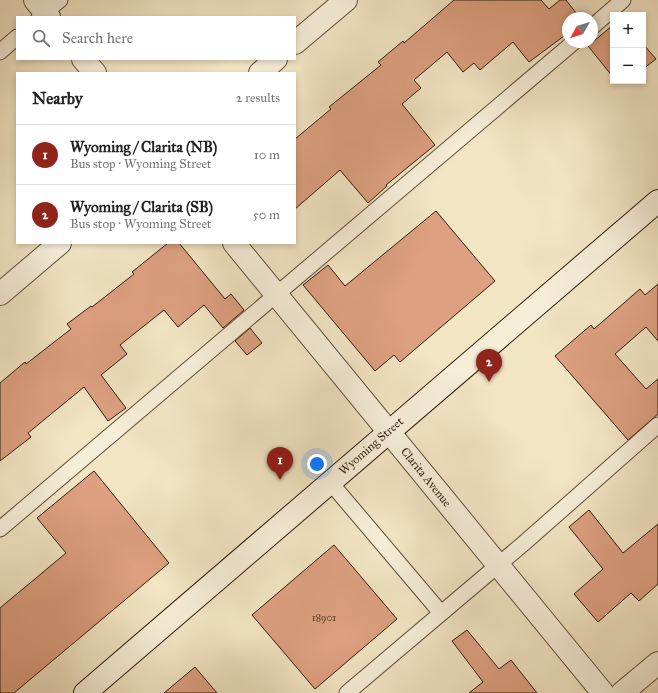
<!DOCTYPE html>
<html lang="en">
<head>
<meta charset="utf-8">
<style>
	:root { --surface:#fff; --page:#f2f2f2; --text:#202124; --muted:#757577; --line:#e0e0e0; --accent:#8f2418 }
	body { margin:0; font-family:"IM FELL Great Primer",serif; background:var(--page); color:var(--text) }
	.controls { position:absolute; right:12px; top:12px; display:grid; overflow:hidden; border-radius:0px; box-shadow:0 2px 6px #0003 }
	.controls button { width:36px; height:36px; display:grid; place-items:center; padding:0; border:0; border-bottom:1px solid var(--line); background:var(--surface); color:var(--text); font:20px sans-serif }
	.compass { position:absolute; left:562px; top:12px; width:36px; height:36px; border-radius:50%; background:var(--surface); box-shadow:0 2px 6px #0003; rotate:231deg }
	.you { position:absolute; left:317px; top:464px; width:14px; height:14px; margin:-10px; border:3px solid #fff; border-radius:50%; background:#1a73e8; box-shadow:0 0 0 6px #1a73e833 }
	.badge { display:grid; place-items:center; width:26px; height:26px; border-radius:50%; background:var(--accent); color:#fff; font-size:13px; font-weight:700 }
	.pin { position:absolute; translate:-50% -33px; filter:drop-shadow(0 1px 2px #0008) }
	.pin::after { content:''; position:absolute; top:21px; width:14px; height:12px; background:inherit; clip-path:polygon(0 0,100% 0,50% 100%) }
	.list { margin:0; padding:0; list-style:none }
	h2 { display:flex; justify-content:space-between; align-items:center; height:52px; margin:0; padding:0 16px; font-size:17px }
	h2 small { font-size:13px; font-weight:400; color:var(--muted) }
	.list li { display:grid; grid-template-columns:26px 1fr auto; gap:12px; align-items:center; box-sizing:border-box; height:60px; padding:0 16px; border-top:1px solid var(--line) }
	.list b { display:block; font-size:15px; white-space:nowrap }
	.list p { margin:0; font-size:13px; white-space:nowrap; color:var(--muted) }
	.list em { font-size:13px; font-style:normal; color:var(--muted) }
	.icon { flex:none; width:22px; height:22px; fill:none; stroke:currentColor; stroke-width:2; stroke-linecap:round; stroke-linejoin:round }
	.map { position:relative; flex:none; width:658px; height:693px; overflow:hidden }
	.search { position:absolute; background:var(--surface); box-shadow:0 2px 6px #0003; left:16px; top:16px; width:280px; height:44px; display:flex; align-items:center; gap:10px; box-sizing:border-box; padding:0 14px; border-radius:0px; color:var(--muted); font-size:15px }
	.panel { position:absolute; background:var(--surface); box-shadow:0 2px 6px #0003; left:16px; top:72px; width:280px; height:172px; border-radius:0px }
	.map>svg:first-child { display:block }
	.building { fill:#dda080; stroke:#2e1a0a }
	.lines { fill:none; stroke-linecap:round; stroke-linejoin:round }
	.lane-casing { stroke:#5f4d38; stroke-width:17 }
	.street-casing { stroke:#5f4d38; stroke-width:24 }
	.secondary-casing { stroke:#2e1a0a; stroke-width:24 }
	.lane { stroke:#f7eed9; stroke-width:15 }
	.street { stroke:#f7eed9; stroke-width:22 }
	.secondary { stroke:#f7eed9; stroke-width:22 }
	.labels { text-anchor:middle; stroke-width:3.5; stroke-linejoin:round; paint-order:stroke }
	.number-label { font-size:10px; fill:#5a3c28 }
	.street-label { font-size:12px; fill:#2e1a0a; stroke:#f7eed9 }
</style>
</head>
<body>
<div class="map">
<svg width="658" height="693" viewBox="0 0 658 693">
	<rect width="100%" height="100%" fill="#f2e5c4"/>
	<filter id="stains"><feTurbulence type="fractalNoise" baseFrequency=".005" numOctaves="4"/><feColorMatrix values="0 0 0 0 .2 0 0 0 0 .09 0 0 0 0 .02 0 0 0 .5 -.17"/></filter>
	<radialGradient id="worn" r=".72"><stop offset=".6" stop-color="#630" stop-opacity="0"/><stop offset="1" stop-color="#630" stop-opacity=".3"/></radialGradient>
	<g class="building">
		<polygon points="454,0 541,0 549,9 560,0 566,0 580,18 568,18 568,33 529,62 513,42 480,70 474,63 463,72 447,52 414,80 421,88 402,104 435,145 386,185 387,186 368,203 340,170 295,209 295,139 331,109 329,107 381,65 378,62 403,41 404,43"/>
		<polygon points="613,25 613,77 588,46"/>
		<polygon points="643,44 656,59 643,69"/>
		<polygon points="436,211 495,281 400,362 394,355 375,371 303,285 328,265 345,286"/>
		<polygon points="168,243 179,243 225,299 231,294 244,310 223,328 204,305 178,327 164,310 120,345 127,354 101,375 126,408 108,421 84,387 28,433 31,437 0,461 0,383 25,362 26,364 71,329 67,324 91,306 92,307 134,274 132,272"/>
		<polygon points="658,284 658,341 646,327 615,354 646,389 658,379 658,414 628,440 555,356 591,325 594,329 640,289 645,295"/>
		<polygon points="250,328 262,343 247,355 235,341"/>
		<polygon points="94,471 169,563 14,693 0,693 0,608 66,553 37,518"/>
		<polygon points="589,510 623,553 658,524 658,584 639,601 631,593 598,622 574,594 603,569 569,527"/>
		<polygon points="334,545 397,619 315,689 252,615"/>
		<polygon points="467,630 499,669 511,660 537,693 469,693 483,682 452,641"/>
		<polygon points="195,667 217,693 164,693"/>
	</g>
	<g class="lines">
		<g class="lane-casing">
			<g id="lane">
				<polyline points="39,17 60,0"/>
				<polyline points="592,27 623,0"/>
				<polyline points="0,52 17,37"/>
				<polyline points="330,482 441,613"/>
				<polyline points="0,529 574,42"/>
				<polyline points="347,693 523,544 658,425"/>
			</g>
		</g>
		<g class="street-casing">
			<g id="street">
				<polyline points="35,0 49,17"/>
				<polyline points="295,43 346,0"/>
				<polyline points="83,59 95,73"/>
				<polyline points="260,73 276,59"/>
				<polyline points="234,243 603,693"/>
				<polyline points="0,294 60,243"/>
				<polyline points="622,693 658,663"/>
			</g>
		</g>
		<g class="secondary-casing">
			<polyline id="secondary" points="85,693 658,201"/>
		</g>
		<use href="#lane" class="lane"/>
		<use href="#street" class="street"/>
		<use href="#secondary" class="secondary"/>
	</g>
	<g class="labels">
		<g class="number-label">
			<text x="324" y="621">18901</text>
		</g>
		<g class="street-label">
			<text transform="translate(371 446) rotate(-41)" y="4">Wyoming Street</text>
			<text transform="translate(426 477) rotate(51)" y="4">Clarita Avenue</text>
		</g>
	</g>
	<rect width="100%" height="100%" filter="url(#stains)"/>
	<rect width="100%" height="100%" fill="url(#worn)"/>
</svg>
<div class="controls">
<button>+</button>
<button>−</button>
</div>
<svg class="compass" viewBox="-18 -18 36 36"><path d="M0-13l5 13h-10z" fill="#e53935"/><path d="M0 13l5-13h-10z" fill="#757577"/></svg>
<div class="you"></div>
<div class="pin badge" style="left:280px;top:480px">1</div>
<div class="pin badge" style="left:489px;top:382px">2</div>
<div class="search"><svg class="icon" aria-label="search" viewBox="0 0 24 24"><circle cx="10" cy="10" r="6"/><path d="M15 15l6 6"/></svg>Search here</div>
<section class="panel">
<h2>Nearby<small>2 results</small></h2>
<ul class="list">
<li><span class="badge">1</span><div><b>Wyoming / Clarita (NB)</b><p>Bus stop · Wyoming Street</p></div><em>10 m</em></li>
<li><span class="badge">2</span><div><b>Wyoming / Clarita (SB)</b><p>Bus stop · Wyoming Street</p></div><em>50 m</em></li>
</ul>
</section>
</div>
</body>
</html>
